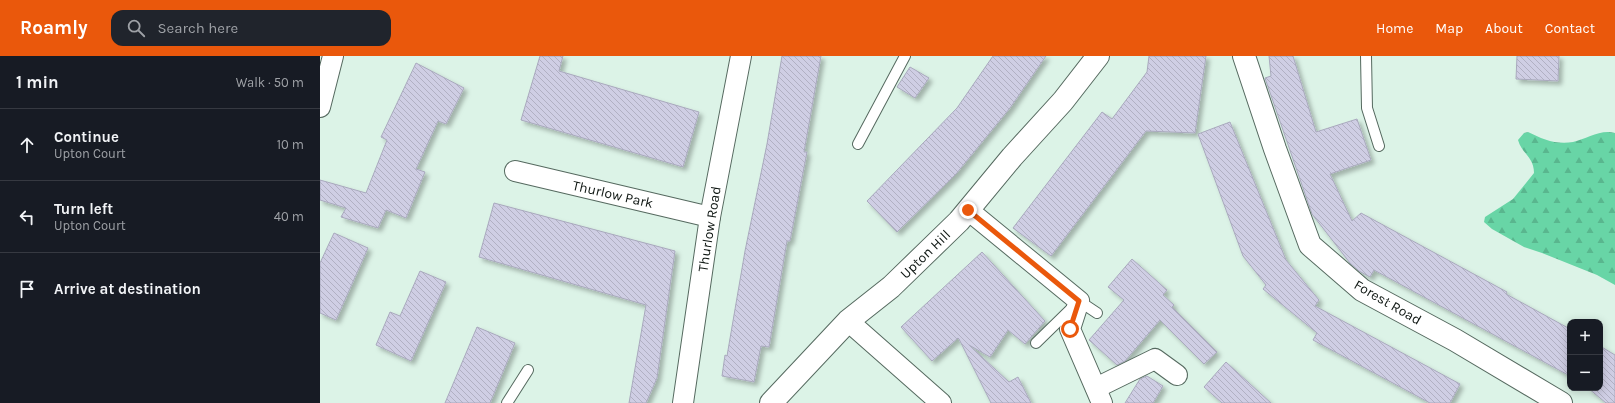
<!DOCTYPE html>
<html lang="en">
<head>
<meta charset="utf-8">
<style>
	:root { --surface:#171b24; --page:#20242c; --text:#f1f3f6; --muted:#9ea1a6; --line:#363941; --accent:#ea580c }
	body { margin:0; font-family:Karla,sans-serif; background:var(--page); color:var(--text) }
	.controls { position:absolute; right:12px; bottom:12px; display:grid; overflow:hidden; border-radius:8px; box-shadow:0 2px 10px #0003 }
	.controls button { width:36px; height:36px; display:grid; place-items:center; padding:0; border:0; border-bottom:1px solid var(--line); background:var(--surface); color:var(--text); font:20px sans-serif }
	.stop { position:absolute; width:12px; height:12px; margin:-9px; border:3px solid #ea580c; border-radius:50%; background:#fff }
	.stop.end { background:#ea580c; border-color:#fff; box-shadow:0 1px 4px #0008 }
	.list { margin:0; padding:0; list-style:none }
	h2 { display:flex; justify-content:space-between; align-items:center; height:52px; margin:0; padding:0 16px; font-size:17px }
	h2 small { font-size:13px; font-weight:400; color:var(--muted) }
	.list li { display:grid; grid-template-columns:26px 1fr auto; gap:12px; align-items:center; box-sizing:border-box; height:72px; padding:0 16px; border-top:1px solid var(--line) }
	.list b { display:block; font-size:15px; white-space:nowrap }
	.list p { margin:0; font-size:13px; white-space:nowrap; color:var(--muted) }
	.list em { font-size:13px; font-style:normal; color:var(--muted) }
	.icon { flex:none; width:22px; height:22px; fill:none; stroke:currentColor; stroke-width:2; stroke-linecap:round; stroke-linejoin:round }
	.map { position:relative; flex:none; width:1295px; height:347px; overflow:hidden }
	header { display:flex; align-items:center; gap:24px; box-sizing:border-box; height:56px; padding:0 20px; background:var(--accent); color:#fff }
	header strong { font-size:19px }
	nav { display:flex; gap:22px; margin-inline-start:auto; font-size:14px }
	.search { width:280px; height:36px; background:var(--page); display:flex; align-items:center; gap:10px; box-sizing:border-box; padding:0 14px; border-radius:12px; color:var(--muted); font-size:15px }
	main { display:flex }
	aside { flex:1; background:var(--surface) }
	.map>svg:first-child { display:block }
	.forest { fill:url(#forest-firs) }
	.building { fill:url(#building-back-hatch); stroke:#a9a9bd; filter:url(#shadow) }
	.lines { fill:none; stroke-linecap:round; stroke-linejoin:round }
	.service-casing { stroke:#55695f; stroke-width:12 }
	.minor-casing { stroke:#55695f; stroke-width:22 }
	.tertiary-casing { stroke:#55695f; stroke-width:24 }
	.service { stroke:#fff; stroke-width:10 }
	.minor { stroke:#fff; stroke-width:20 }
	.tertiary { stroke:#fff; stroke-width:22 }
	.route { stroke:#ea580c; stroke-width:5 }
	.labels { text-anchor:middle; stroke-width:3.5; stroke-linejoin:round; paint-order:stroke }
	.street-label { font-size:14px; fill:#0d1511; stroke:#fff }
</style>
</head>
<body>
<header>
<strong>Roamly</strong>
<div class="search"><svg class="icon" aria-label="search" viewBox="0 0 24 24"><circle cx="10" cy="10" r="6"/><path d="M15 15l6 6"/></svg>Search here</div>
<nav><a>Home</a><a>Map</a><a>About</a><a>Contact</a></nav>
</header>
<main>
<aside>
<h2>1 min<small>Walk · 50 m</small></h2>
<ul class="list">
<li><svg class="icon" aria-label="ahead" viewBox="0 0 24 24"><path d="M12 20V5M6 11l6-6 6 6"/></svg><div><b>Continue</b><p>Upton Court</p></div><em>10 m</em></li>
<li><svg class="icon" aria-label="left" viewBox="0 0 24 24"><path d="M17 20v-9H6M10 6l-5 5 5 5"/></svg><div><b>Turn left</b><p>Upton Court</p></div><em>40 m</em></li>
<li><svg class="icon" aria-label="arrive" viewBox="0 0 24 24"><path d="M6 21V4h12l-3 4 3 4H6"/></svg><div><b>Arrive at destination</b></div></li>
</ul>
</aside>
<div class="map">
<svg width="1295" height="347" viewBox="0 0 1295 347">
	<defs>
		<pattern id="forest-firs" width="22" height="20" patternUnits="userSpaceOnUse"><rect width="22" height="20" fill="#68d5a6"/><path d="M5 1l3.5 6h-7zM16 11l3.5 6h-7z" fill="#59b68e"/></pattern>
		<pattern id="building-back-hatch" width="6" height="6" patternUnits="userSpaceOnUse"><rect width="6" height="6" fill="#cfcee4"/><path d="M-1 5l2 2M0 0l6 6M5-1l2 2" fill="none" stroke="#b1b0c3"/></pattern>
		<filter id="shadow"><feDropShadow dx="3.5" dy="3.5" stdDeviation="2" flood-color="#0004"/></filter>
	</defs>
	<rect width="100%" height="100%" fill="#dcf3e7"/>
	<path class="forest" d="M1208 76C1222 83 1236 89 1253 86 1267 83 1280 73 1295 77V229L1277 219 1222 197 1204 191 1172 173 1164 166 1165 161 1193 143 1214 117C1214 101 1202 98 1198 84L1204 77Z"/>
	<g class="building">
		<polygon points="220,0 243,0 239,15 379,56 363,111 201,64"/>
		<polygon points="462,0 501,0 484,96 487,96 470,185 467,185 449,291 441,290 434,326 402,320 405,299 407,300 425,195 447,88"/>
		<polygon points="673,0 726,0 690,52 636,118 577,176 547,145 637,52"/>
		<polygon points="829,0 886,0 875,77 826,75 731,200 693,172 782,56 792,63 827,16"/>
		<polygon points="949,0 973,0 996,76 1037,63 1051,104 1010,118 1032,165 1041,157 1187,236 1186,238 1250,273 1250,320 1054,214 1050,221 1039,215 1030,207 992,158 945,22 951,20"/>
		<polygon points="1197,0 1239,0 1238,25 1196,23"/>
		<polygon points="96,7 144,32 126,68 118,65 96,113 105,116 86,162 66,154 58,172 21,161 26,152 0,144 0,124 46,137 67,84 61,81"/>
		<polygon points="590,11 609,22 595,42 577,31"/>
		<polygon points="910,66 966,204 999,244 995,250 1140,328 1130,347 1110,347 993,284 997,277 943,233 946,229 923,200 878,78"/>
		<polygon points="174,147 355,195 337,322 326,347 309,347 326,249 159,201"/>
		<polygon points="14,177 48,192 16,264 0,257 0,207"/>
		<polygon points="662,196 725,265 705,288 688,274 670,301 649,289 689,326 698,321 711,347 671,347 639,283 638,282 612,305 581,271"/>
		<polygon points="812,203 847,234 843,239 854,249 852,251 897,296 884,308 840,264 805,305 797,309 769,284 804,244 788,231"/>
		<polygon points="100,215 126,226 91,305 56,289 70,256 80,260"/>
		<polygon points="157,271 195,287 170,347 125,347"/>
		<polygon points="1280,290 1295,299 1295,347 1286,347 1268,332 1280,332"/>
		<polygon points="906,306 951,347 902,347 884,331"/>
		<polygon points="827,320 843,330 833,347 805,347 820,323"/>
	</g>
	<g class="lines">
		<g class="service-casing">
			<g id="service">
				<polyline points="1046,0 1047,52 1059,90"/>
				<polyline points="538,88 585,0"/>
				<polyline points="716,287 759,245 777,257"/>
				<polyline points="187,347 208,314"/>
			</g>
		</g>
		<g class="minor-casing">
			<g id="minor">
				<polyline points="0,51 13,0"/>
				<polyline points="195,115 390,161"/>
				<polyline points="648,154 759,245 750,273 782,347"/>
				<polyline points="528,265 621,347"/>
				<polyline points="776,332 835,303 857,319"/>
				<polyline points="363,347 390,161 421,0"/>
			</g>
		</g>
		<g class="tertiary-casing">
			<g id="tertiary">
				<polyline points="924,0 955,93 990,189 1042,234 1135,284 1241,347"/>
				<polyline points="451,347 528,265 571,231 639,165 692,101 743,45 778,0"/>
			</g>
		</g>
		<use href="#service" class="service"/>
		<use href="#minor" class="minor"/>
		<use href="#tertiary" class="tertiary"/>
	</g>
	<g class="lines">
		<polyline class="route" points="648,154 759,245 750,273"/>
	</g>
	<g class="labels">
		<g class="street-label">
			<text transform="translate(293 138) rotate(13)" y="5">Thurlow Park</text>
			<text transform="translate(389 173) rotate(-81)" y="5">Thurlow Road</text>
			<text transform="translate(605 198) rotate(-44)" y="5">Upton Hill</text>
			<text transform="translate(1068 246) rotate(30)" y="5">Forest Road</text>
		</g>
	</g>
</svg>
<div class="controls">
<button>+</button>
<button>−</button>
</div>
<div class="stop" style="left:750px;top:273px"></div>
<div class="stop end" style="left:648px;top:154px"></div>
</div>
</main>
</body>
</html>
